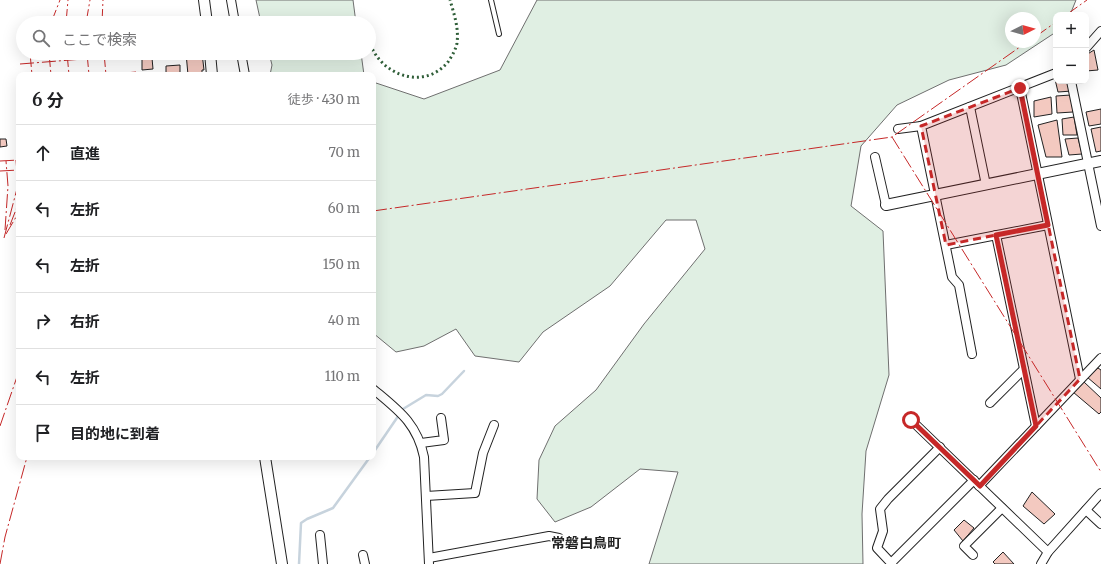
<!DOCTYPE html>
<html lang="ja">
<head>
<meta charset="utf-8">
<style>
	:root { --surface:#fff; --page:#f6f6f6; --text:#202124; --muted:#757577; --line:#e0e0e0 }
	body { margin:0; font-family:Merriweather,"Noto Sans JP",serif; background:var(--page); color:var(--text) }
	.controls { position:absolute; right:12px; top:12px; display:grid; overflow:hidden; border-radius:8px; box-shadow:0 4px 16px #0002 }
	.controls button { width:36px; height:36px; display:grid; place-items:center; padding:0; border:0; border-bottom:1px solid var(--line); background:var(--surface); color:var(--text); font:20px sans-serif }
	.compass { position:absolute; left:1005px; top:12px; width:36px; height:36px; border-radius:50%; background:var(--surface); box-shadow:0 4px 16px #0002; rotate:84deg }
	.stop { position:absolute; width:12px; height:12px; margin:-9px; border:3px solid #c62828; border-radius:50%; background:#fff }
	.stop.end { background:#c62828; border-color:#fff; box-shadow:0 1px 4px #0008 }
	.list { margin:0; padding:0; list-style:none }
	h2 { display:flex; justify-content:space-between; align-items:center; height:52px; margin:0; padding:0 16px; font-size:17px }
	h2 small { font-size:13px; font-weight:400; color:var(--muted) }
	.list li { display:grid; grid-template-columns:26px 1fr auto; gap:12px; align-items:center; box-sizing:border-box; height:56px; padding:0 16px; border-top:1px solid var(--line) }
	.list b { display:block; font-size:15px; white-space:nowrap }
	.list em { font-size:13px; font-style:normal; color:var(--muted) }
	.icon { flex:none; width:22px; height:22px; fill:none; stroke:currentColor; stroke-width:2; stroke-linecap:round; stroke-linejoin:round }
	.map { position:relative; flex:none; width:1101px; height:564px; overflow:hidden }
	.search { position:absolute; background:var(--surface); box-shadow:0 4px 16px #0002; left:16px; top:16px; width:360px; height:44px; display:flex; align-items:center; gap:10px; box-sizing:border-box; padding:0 14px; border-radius:22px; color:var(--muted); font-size:15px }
	.panel { position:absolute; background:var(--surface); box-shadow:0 4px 16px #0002; left:16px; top:72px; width:360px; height:388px; border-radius:8px }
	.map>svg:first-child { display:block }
	.green { fill:#e0efe3; stroke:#6f6f6f; fill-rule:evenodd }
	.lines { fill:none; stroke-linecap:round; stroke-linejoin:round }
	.stream { stroke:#c7d3dd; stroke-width:2.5 }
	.building { fill:#f3c9c0; stroke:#222 }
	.service-casing { stroke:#222; stroke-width:6 }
	.minor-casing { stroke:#222; stroke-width:10 }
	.tertiary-casing { stroke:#222; stroke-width:12 }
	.service { stroke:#fff; stroke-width:4 }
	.minor { stroke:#fff; stroke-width:8 }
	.tertiary { stroke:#fff; stroke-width:10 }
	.hedge { stroke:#2f5e38; stroke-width:3; stroke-dasharray:2 3; stroke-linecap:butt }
	.power { stroke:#c62828; stroke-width:1; stroke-dasharray:14 3 2 3; stroke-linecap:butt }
	.route { stroke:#c62828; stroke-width:5 }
	.marked { fill:#c62828; fill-opacity:0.2; stroke:#c62828; stroke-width:3; stroke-dasharray:8 5; stroke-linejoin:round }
	.labels { text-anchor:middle; stroke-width:3; stroke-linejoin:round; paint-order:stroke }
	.quarter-label { font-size:14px; font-weight:bold; fill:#222; stroke:#fff }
</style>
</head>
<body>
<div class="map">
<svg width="1101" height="564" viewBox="0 0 1101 564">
	<rect width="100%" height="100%" fill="#fff"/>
	<g class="green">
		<polygon points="256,0 353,0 356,23 261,23"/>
		<path d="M537 0H1076L1070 15H1056V32L1006 65 949 80 897 105 861 146 851 206 883 231 889 375 866 451 862 514 863 564H649L678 472 640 469 591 507 555 522 537 499 539 460 555 426 596 390 644 324 705 249 696 220H666L610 286 543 332 519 362 475 356 456 329 424 346 396 352 373 333V82L424 99 500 70ZM1011 18H1035V42H1011Z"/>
		<polygon points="269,53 361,53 364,75 270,75 272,65"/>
	</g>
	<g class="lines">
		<g class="stream">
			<polyline points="373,453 403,409 426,395 438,396 442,394 464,371"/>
			<polyline points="299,564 301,523 307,519 333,508 370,457"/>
		</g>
	</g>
	<g class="building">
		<polygon points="166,19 166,23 157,23 156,20"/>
		<polygon points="1094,50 1098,70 1086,71 1086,55"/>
		<polygon points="186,53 202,53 204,70 202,70 202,75 188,75"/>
		<polygon points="152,58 153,69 142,70 142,59"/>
		<polygon points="180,65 180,75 166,75 166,66"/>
		<polygon points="1054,75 1056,75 1056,81 1070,81 1072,91 1058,92"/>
		<polygon points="1071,95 1073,112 1057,113 1056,96"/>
		<polygon points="1051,97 1052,114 1034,117 1034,101"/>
		<polygon points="1101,109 1101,124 1089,126 1086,112"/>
		<polygon points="1074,117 1077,135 1063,135 1062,119"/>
		<polygon points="1057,120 1062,157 1046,157 1038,125"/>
		<polygon points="1101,127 1101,151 1096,152 1091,129"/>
		<polygon points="1078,138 1082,154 1069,155 1065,139"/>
		<polygon points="0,139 6,139 7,146 0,147"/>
		<polygon points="1098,368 1101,370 1101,389 1087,377"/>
		<polygon points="1084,382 1101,398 1101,412 1099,414 1073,392"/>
		<polygon points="1032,492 1055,514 1044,524 1023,506"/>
		<polygon points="964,520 974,528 963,541 954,530"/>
		<polygon points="1003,552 1014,564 995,564 993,562"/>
	</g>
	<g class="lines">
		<g class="service-casing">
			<polyline id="service" points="491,0 499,34"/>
		</g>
		<g class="minor-casing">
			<g id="minor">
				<polyline points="231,0 235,23"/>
				<polyline points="1086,48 1101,31"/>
				<polyline points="241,53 245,75"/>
				<polyline points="1071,81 1101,226"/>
				<polyline points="1020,88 1080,379"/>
				<polyline points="970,107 986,185"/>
				<polyline points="898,129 921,126"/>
				<polyline points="875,157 886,205"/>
				<polyline points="996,235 1036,426"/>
				<polyline points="946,245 1048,225"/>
				<polyline points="972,354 959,285 952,277 921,126 1056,73"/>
				<path d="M373 389C398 410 417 423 424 457L429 564"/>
				<polyline points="990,403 1024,369"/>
				<polyline points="911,420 1048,552"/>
				<polyline points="421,443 444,440 441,418"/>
				<polyline points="979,486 1101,358"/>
				<polyline points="426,496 475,493 483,453 494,425"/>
				<polyline points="1086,510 1101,524"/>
				<polyline points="320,535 323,564"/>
				<polyline points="363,555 365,564"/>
				<polyline points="973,555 964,546 1002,508"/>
				<polyline points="429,558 549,536 559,538"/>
				<polyline points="891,563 974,480"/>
				<polyline points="892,564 877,548 883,531 880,509 888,499 940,447"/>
				<polyline points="1041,564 1048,552 1101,493"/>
			</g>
		</g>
		<g class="tertiary-casing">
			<g id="tertiary">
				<polyline points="204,0 207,23"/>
				<polyline points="210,53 212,75"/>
				<polyline points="886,205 1101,161"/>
				<polyline points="265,457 282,564"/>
			</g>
		</g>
		<use href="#service" class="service"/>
		<use href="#minor" class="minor"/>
		<use href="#tertiary" class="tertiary"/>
		<path class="hedge" d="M369 40C378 74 423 92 448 62 452 56 456 49 457 43 459 28 454 14 450 0"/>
		<g class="power">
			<polyline points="1066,15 1087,0"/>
			<polyline points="51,23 60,0"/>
			<polyline points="66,23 68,0"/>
			<polyline points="86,23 90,0"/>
			<polyline points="102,23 103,0"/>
			<polyline points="1035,37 1056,22"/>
			<polyline points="30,53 32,75"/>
			<polyline points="49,53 51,75"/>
			<polyline points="67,53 69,75"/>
			<polyline points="87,53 89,75"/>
			<polyline points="104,53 106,75"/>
			<polyline points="20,64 134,55"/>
			<polyline points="102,75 136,72"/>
			<polyline points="892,137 1101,472"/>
			<polyline points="0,161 19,160"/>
			<polyline points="0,171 19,170"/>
			<polyline points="373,211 892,137 1027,42"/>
			<polyline points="10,225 19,202"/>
			<polyline points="5,230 8,186 6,161"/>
			<polyline points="6,234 19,212"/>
			<polyline points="4,238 18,185 16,160"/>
			<polyline points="0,426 19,371"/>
			<polyline points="0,564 5,537 27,457"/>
		</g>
	</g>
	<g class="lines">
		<polyline class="route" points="911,420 980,486 1036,426 996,235 1048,225 1020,88"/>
	</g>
	<path class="marked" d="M1020 88 1080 379 1036 426 996 235 946 245 921 126Z"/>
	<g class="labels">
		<g class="quarter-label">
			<text x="586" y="548">常磐白鳥町</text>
		</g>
	</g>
</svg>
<div class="controls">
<button>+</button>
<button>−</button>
</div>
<svg class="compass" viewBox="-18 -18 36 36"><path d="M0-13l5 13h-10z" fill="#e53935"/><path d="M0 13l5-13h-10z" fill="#757577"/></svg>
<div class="stop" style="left:911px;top:420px"></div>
<div class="stop end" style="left:1020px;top:88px"></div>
<div class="search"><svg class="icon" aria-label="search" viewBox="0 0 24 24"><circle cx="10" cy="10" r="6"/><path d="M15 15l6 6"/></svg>ここで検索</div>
<section class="panel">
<h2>6 分<small>徒歩 · 430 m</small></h2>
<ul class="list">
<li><svg class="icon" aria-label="ahead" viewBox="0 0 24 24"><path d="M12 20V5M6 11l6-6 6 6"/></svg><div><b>直進</b></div><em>70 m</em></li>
<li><svg class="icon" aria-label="left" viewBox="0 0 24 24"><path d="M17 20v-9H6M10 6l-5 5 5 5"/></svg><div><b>左折</b></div><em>60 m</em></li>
<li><svg class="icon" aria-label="left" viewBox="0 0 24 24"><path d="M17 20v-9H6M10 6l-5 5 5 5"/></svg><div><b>左折</b></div><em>150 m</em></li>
<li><svg class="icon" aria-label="right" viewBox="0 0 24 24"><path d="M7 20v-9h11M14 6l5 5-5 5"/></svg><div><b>右折</b></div><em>40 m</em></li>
<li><svg class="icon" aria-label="left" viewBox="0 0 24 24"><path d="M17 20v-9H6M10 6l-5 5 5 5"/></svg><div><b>左折</b></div><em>110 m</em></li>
<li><svg class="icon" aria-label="arrive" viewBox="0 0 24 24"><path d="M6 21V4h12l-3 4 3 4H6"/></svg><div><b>目的地に到着</b></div></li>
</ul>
</section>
</div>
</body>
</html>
